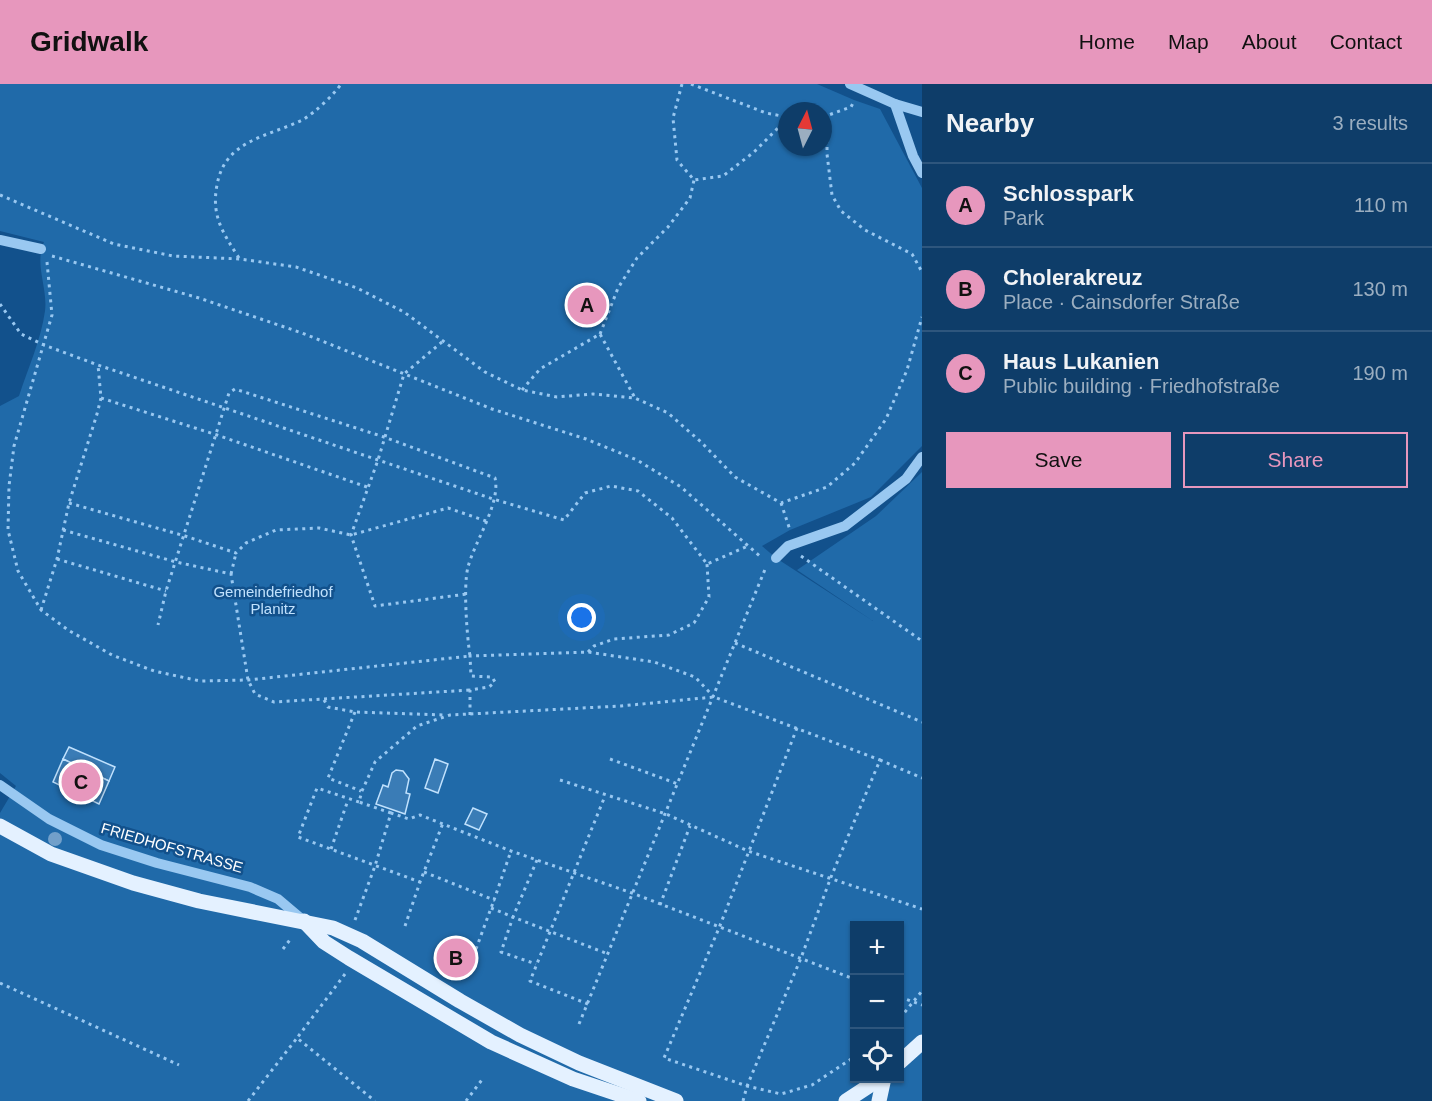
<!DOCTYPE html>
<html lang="en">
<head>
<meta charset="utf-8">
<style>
	:root { --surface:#0e3d69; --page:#1c4871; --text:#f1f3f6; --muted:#9baec0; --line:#2e567d; --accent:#e797bd }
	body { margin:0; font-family:Arial,sans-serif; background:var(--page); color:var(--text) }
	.controls { position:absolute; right:18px; bottom:18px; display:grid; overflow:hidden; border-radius:0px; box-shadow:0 2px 4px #0004 }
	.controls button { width:54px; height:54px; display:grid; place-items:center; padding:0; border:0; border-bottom:2px solid var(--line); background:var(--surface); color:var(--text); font:30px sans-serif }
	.compass { position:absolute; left:778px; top:18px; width:54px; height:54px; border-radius:50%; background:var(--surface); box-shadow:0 2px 4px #0004; rotate:6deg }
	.you { position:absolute; left:582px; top:534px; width:21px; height:21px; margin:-15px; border:4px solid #fff; border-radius:50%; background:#1a73e8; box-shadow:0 0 0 9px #1a73e833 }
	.badge { display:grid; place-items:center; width:39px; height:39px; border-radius:50%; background:var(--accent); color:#111; font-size:20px; font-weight:700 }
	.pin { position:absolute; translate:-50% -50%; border:3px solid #fff; box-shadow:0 2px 6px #0006 }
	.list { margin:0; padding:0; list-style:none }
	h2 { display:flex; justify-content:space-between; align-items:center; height:78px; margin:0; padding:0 24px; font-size:26px }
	h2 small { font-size:20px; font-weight:400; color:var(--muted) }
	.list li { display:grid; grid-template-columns:39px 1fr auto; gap:18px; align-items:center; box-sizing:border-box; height:84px; padding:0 24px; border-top:2px solid var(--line) }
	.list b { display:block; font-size:22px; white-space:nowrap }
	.list p { margin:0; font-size:20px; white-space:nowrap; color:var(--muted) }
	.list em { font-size:20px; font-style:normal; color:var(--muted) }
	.actions { display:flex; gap:12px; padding:18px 24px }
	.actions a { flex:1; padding:14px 0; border:2px solid var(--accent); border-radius:0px; text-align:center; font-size:21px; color:var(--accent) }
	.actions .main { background:var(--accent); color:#111 }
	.icon { flex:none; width:33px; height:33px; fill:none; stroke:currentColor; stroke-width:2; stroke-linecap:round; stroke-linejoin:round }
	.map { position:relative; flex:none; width:922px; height:1017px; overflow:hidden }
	header { display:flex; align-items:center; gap:36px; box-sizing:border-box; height:84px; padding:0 30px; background:var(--accent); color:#111 }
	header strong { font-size:28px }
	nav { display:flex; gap:33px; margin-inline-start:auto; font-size:21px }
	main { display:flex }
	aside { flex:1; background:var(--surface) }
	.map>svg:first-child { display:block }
	.green { fill:#206aa9; fill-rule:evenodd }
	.building { fill:#3a7cb6; stroke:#c0e1fd; stroke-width:1.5 }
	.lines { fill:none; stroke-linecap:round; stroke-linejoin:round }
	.path { stroke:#99c8f1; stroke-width:3; stroke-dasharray:3 4.5; stroke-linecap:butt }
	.minor { stroke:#99c8f1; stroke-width:10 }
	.major { stroke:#e4f1ff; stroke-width:15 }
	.tree { fill:#72a0ca }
	.labels { text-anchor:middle; stroke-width:5; stroke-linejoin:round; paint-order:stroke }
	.park-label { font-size:15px; fill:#c0e1fd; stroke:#12518c }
	.street-label { font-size:15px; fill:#fff; stroke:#12518c }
</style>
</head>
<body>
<header>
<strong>Gridwalk</strong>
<nav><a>Home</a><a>Map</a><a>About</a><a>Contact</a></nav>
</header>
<main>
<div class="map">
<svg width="922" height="1017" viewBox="0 0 922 1017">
	<rect width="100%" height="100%" fill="#12518c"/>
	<path class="green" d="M0 0H817L854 16 880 25 922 104V362L871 413 790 446 762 462 776 474 873 537 797 486 876 432 922 388V1017H0V729L16 702 0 689V322L19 312C28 284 41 256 45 227 48 204 34 180 44 158L0 147ZM787 27H823V63H787ZM854 842H900V994H854Z"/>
	<g class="building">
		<polygon points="69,663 115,683 109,697 63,675"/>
		<polygon points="63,675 109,697 99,720 53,698"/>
		<polygon points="435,675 448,680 438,709 425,704"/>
		<polygon points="396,686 403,687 409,695 406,709 410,710 405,730 376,720 383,701 388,703 392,689"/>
		<polygon points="473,724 487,730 479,746 465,740"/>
	</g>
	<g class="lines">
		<g class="path">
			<polyline points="682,0 673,34 677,76 694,96 723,92 754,68 787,35"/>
			<polyline points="691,0 766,29 787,33"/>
			<polyline points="823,33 851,23 854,17"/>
			<polyline points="827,33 827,70 832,111 841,127 865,146 912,170 922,188"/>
			<polyline points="0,111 114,160 173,172 240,175 296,183 357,204 404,228 485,288 522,306 557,313 593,310 635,314 668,329 701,358 735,393 781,419 827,403 855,379 886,335 907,286 922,233"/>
			<polyline points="52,172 199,214 302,249 492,325 586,355 637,376 681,403 762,474"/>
			<path d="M239 174C223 149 211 132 217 101 225 55 269 53 304 35 314 29 335 10 341 0"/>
			<path d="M47 178 52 231 14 362 9 402 8 446 18 487 41 526 68 546 112 571 154 587 200 597 248 596 470 572C467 552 463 502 468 483 474 459 501 419 495 394L384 353 235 305 229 309 166 507 158 541"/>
			<polyline points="0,220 21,250 44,261 98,281 493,415 564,436 585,409 611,402 638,407 672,434 707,480 748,462"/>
			<polyline points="600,250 618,204 637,174 668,143 690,114 694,96"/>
			<polyline points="442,258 404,290 378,376 351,451 375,522 467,510"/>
			<polyline points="522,306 540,285 600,250 635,314"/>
			<polyline points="101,314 217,351 367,403"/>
			<polyline points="69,419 185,452 236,469 246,459 276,446 319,444 351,451 448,424 486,437"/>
			<polyline points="781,419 790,446"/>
			<polyline points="63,446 176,478 231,490 248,596 255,610 274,618 470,606"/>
			<polyline points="801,472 922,557"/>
			<polyline points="57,475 166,507"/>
			<polyline points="231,490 236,469"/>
			<polyline points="41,526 57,475 69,419 97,330 101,314 98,281"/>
			<polyline points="735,559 922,638"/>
			<polyline points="588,568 594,562 614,555 669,551 694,539 709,513 707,480"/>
			<polyline points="324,616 328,623 355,628 445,631"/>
			<polyline points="355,628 328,694 361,707"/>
			<polyline points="470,631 470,606 489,603 495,598 492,593 471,592 470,572 588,568 654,578 695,593 714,613"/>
			<polyline points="797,644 719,844 664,974 747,1002 781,1010 812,1001 854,973"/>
			<polyline points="610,675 678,700"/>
			<polyline points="560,696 666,730 748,767 922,825"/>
			<polyline points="359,718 317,704 298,753 420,798"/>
			<polyline points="391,729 359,718 362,707 375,678 417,642 450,631 621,622 714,613 880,676"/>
			<polyline points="331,765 348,716"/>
			<polyline points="537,776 513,833 608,870"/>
			<polyline points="424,788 494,816 511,767"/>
			<polyline points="660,821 690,742"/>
			<polyline points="491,824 513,833 501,868 536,880"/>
			<polyline points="355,836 375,782 391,729 409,735 420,731 511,767 632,809 854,895"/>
			<polyline points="405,842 420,798 443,739"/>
			<polyline points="283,865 292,853"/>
			<polyline points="476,865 494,816"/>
			<polyline points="345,890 297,954 375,1017"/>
			<polyline points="0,899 179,981"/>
			<polyline points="900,913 922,921"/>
			<polyline points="588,920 530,897 605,712"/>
			<polyline points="900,934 922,907"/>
			<polyline points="579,940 766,483"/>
			<polyline points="248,1017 297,954"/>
			<polyline points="466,1017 484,993"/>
			<polyline points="743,1017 747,1002 801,874 831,793 880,676 922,694"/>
		</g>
		<g class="minor">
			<polyline points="850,0 895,20 922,28"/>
			<polyline points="895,20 913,72 922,89"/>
			<polyline points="0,156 41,165"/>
			<polyline points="776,474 788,462 845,442 906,395 922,373"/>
			<polyline points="0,701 49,735 101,761 157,779 250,803 278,815 304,837"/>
		</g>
		<g class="major">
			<polyline points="0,742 51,770 133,799 199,817 333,844 362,857 460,917 520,951 579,979 676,1017"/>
			<polyline points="304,837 324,858 349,874 491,958 573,995 639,1017"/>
			<polyline points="900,978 922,958"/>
			<polyline points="846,1017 881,994"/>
			<polyline points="879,1017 884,994"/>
		</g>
	</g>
	<circle class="tree" cx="55" cy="755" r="7"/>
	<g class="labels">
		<g class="park-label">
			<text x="273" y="513">Gemeindefriedhof<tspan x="273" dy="17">Planitz</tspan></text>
		</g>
		<g class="street-label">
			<text transform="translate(172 764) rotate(16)" y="5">FRIEDHOFSTRASSE</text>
		</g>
	</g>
</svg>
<div class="controls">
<button>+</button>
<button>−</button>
<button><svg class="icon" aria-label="locate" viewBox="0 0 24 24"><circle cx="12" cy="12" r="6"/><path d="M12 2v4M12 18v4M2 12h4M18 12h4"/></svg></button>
</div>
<svg class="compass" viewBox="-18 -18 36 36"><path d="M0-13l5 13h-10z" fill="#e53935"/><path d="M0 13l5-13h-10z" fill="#9baec0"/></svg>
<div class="you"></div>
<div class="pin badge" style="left:587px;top:221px">A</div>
<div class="pin badge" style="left:456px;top:874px">B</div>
<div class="pin badge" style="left:81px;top:698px">C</div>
</div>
<aside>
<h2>Nearby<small>3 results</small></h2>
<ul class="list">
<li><span class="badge">A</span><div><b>Schlosspark</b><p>Park</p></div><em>110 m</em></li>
<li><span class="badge">B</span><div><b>Cholerakreuz</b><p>Place · Cainsdorfer Straße</p></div><em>130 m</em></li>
<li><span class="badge">C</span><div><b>Haus Lukanien</b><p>Public building · Friedhofstraße</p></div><em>190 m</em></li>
</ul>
<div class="actions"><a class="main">Save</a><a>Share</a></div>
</aside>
</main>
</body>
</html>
